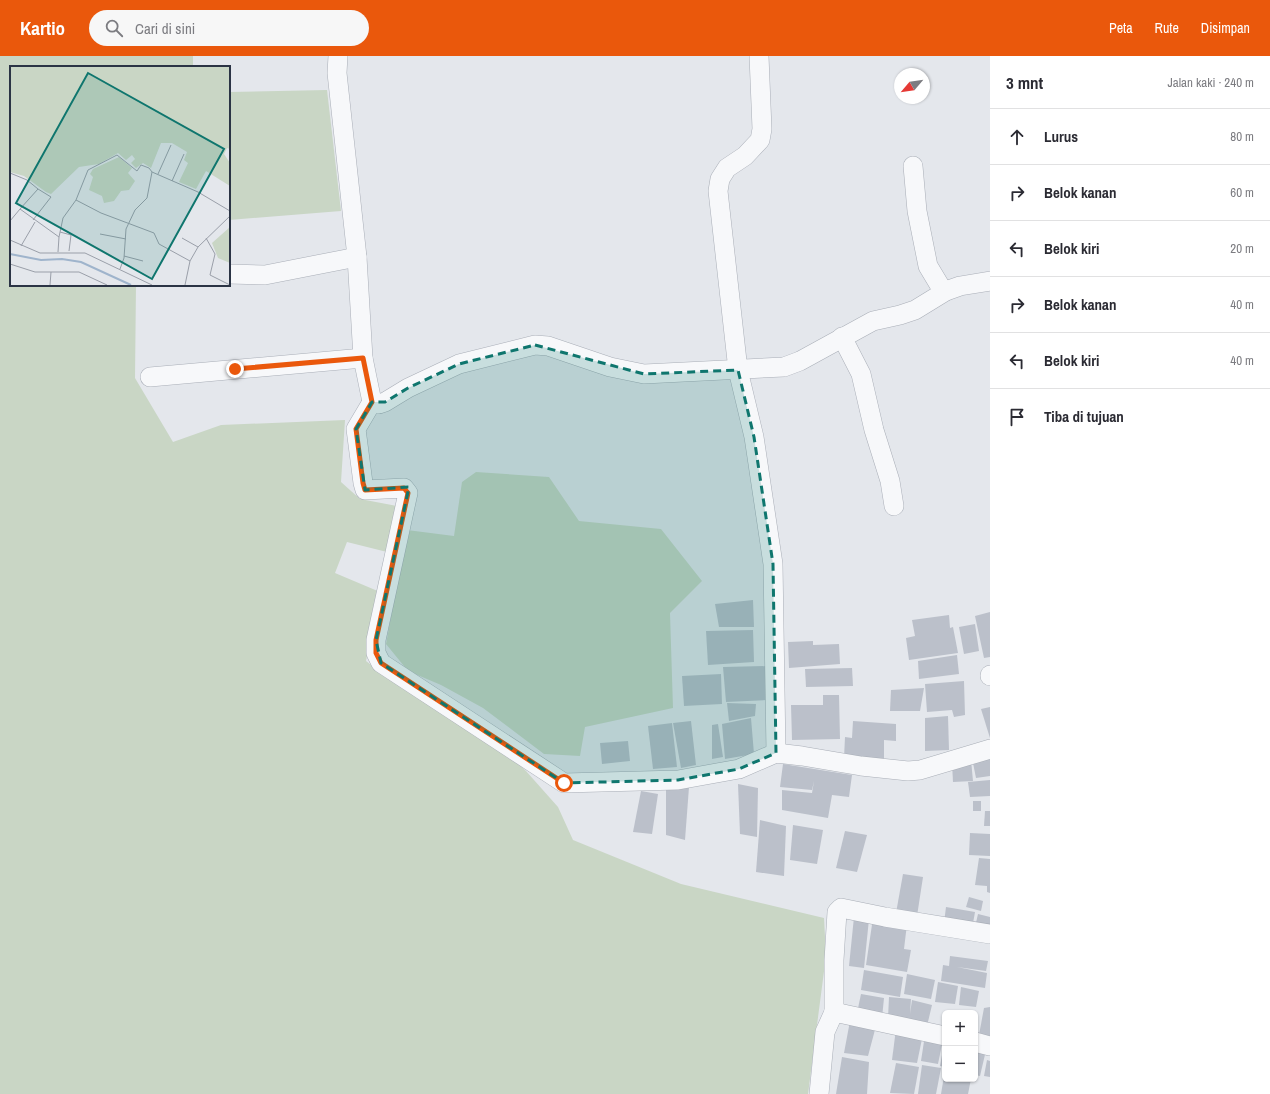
<!DOCTYPE html>
<html lang="id">
<head>
<meta charset="utf-8">
<style>
	:root { --surface:#fff; --page:#f7f7f7; --text:#2b2b33; --muted:#7c7c81; --line:#e1e1e2; --accent:#ea580c }
	body { margin:0; font-family:"Archivo Narrow",sans-serif; background:var(--page); color:var(--text) }
	.controls { position:absolute; right:12px; bottom:12px; display:grid; overflow:hidden; border-radius:6px; box-shadow:0 1px 3px #0004 }
	.controls button { width:36px; height:36px; display:grid; place-items:center; padding:0; border:0; border-bottom:1px solid var(--line); background:var(--surface); color:var(--text); font:20px sans-serif }
	.compass { position:absolute; left:894px; top:12px; width:36px; height:36px; border-radius:50%; background:var(--surface); box-shadow:0 1px 3px #0004; rotate:241deg }
	.stop { position:absolute; width:12px; height:12px; margin:-9px; border:3px solid #ea580c; border-radius:50%; background:#fff }
	.stop.end { background:#ea580c; border-color:#fff; box-shadow:0 1px 4px #0008 }
	.list { margin:0; padding:0; list-style:none }
	h2 { display:flex; justify-content:space-between; align-items:center; height:52px; margin:0; padding:0 16px; font-size:17px }
	h2 small { font-size:13px; font-weight:400; color:var(--muted) }
	.list li { display:grid; grid-template-columns:26px 1fr auto; gap:12px; align-items:center; box-sizing:border-box; height:56px; padding:0 16px; border-top:1px solid var(--line) }
	.list b { display:block; font-size:15px; white-space:nowrap }
	.list em { font-size:13px; font-style:normal; color:var(--muted) }
	.icon { flex:none; width:22px; height:22px; fill:none; stroke:currentColor; stroke-width:2; stroke-linecap:round; stroke-linejoin:round }
	.map { position:relative; flex:none; width:990px; height:1038px; overflow:hidden }
	header { display:flex; align-items:center; gap:24px; box-sizing:border-box; height:56px; padding:0 20px; background:var(--accent); color:#fff }
	header strong { font-size:19px }
	nav { display:flex; gap:22px; margin-inline-start:auto; font-size:14px }
	.search { width:280px; height:36px; background:var(--page); display:flex; align-items:center; gap:10px; box-sizing:border-box; padding:0 14px; border-radius:22px; color:var(--muted); font-size:15px }
	main { display:flex }
	aside { flex:1; background:var(--surface) }
	.map>svg:first-child { display:block }
	.green { fill:#c9d6c5 }
	.building { fill:#bbc0ca }
	.lines { fill:none; stroke-linecap:round; stroke-linejoin:round }
	.street-casing { stroke:#a9aeb7; stroke-width:20 }
	.street { stroke:#f7f8fa; stroke-width:19 }
	.route { stroke:#ea580c; stroke-width:5 }
	.marked { fill:#0f766e; fill-opacity:0.2; stroke:#0f766e; stroke-width:3; stroke-dasharray:8 5; stroke-linejoin:round }
	.inset-river { fill:none; stroke:#9fb4cc; stroke-width:2 }
	.inset-road { fill:none; stroke:#9a9fa9; stroke-width:1 }
	.view { fill:#0f766e; fill-opacity:0.15; stroke:#0f766e; stroke-width:2 }
	.inset-edge { fill:none; stroke:#2b3445; stroke-width:2 }
</style>
</head>
<body>
<header>
<strong>Kartio</strong>
<div class="search"><svg class="icon" aria-label="search" viewBox="0 0 24 24"><circle cx="10" cy="10" r="6"/><path d="M15 15l6 6"/></svg>Cari di sini</div>
<nav><a>Peta</a><a>Rute</a><a>Disimpan</a></nav>
</header>
<main>
<div class="map">
<svg width="990" height="1038" viewBox="0 0 990 1038">
	<rect width="100%" height="100%" fill="#e4e7ec"/>
	<g class="green">
		<polygon points="0,0 193,0 193,11 11,11 11,229 136,229 135,322 173,386 221,369 345,364 341,426 360,443 397,450 387,496 347,486 335,517 380,536 366,605 396,628 493,683 526,715 558,751 573,784 681,828 824,862 826,900 808,1038 0,1038"/>
		<polygon points="327,34 341,155 229,164 229,36"/>
		<polygon points="476,416 549,421 579,465 661,473 702,525 670,557 673,652 585,671 580,700 544,698 483,652 441,629 408,615 386,588 407,474 454,480 462,426"/>
	</g>
	<g class="building">
		<polygon points="753,544 754,571 719,571 715,548"/>
		<polygon points="990,556 990,601 984,602 975,560"/>
		<polygon points="949,559 950,572 953,571 958,597 909,604 906,582 915,580 912,564"/>
		<polygon points="975,568 979,595 964,598 959,571"/>
		<polygon points="753,574 754,606 708,609 706,575"/>
		<polygon points="813,585 813,589 839,588 840,608 789,612 788,586"/>
		<polygon points="957,599 959,618 919,623 918,605"/>
		<polygon points="768,610 769,644 726,646 723,611"/>
		<polygon points="852,612 853,630 806,631 805,613"/>
		<polygon points="721,618 722,648 684,650 682,620"/>
		<polygon points="964,625 965,659 954,661 952,654 927,656 925,628"/>
		<polygon points="924,632 920,655 890,655 891,634"/>
		<polygon points="823,639 839,639 840,683 792,684 791,649 823,649"/>
		<polygon points="727,647 756,648 755,660 729,665"/>
		<polygon points="990,651 990,682 981,653"/>
		<polygon points="948,660 949,694 925,695 925,662"/>
		<polygon points="751,662 754,698 725,703 722,668"/>
		<polygon points="691,665 696,709 681,712 673,667"/>
		<polygon points="853,665 896,668 896,685 884,684 884,706 844,702 845,681 852,682"/>
		<polygon points="672,667 677,711 653,713 648,670"/>
		<polygon points="718,668 723,701 712,703 712,669"/>
		<polygon points="628,685 630,705 602,708 600,687"/>
		<polygon points="990,699 990,720 976,722 972,702"/>
		<polygon points="971,704 973,725 953,726 952,707"/>
		<polygon points="783,708 852,719 849,741 832,739 828,762 782,754 782,734 812,737 814,725 812,734 780,731"/>
		<polygon points="990,724 990,740 970,741 968,726"/>
		<polygon points="738,728 758,732 757,781 740,778"/>
		<polygon points="666,731 689,731 685,784 666,779"/>
		<polygon points="641,735 658,738 652,778 633,776"/>
		<rect x="973" y="745" width="8" height="10"/>
		<polygon points="985,755 990,755 990,770 984,770"/>
		<polygon points="760,764 786,770 784,820 756,816"/>
		<polygon points="793,769 823,774 817,808 790,804"/>
		<polygon points="845,775 867,779 857,816 836,812"/>
		<polygon points="970,777 990,778 990,800 969,799"/>
		<polygon points="979,802 990,803 990,837 987,836 987,830 975,829"/>
		<polygon points="903,818 923,821 917,860 896,857"/>
		<polygon points="969,841 983,845 981,855 966,851"/>
		<polygon points="946,851 975,856 972,873 944,867"/>
		<polygon points="978,858 990,861 990,874 975,871"/>
		<polygon points="854,861 869,863 864,912 849,910"/>
		<polygon points="873,862 907,868 904,893 911,894 907,916 866,909"/>
		<polygon points="950,900 988,905 986,915 957,911 987,917 985,932 941,925 943,909 949,910"/>
		<polygon points="864,914 903,921 900,941 861,934"/>
		<polygon points="907,918 935,924 931,943 904,938"/>
		<polygon points="938,926 958,930 955,948 935,946"/>
		<polygon points="961,931 979,935 976,951 959,949"/>
		<polygon points="861,938 884,942 882,962 857,957"/>
		<polygon points="889,941 911,943 910,958 912,944 932,949 927,970 888,962"/>
		<polygon points="990,951 990,981 979,979 984,952"/>
		<polygon points="850,965 876,970 868,1000 844,997"/>
		<polygon points="896,973 923,978 917,1007 892,1004"/>
		<polygon points="925,979 943,983 938,1008 921,1005"/>
		<polygon points="975,987 987,990 980,1020 975,1019"/>
		<polygon points="944,988 945,988 945,1011 940,1010"/>
		<polygon points="842,1001 869,1006 867,1038 836,1038"/>
		<polygon points="987,1004 990,1005 990,1021 984,1020"/>
		<polygon points="896,1007 919,1011 914,1038 890,1037"/>
		<polygon points="922,1009 941,1012 936,1038 918,1038"/>
		<polygon points="944,1020 945,1023 971,1023 968,1038 941,1038"/>
	</g>
	<g class="lines">
		<g class="street-casing">
			<g id="street">
				<polyline points="338,0 337,17 357,201 363,302 372,346 379,348 385,346 408,332 459,308 535,289 548,290 610,311 644,318 784,311 800,305 873,265 900,259 915,254 946,235 960,230 990,225"/>
				<polyline points="759,0 762,73 760,84 745,100 727,112 720,123 718,135 738,314 754,381 773,508 776,697"/>
				<polyline points="913,110 917,155 928,210 940,230 946,235"/>
				<polyline points="229,218 265,219 357,201"/>
				<polyline points="842,281 861,318 874,374 890,425 894,450"/>
				<polyline points="150,321 363,302"/>
				<polyline points="372,346 356,373 363,427 365,434 404,432 408,437 376,584 376,597 381,607 564,727 678,724 739,713 776,697 802,700 861,710 908,715 920,714 990,693"/>
				<polyline points="990,619 990,620"/>
				<polyline points="834,956 834,904 837,856 841,852 885,861 990,878"/>
				<polyline points="975,986 990,990"/>
				<polyline points="819,1038 825,976 834,956 945,980"/>
			</g>
		</g>
		<use href="#street" class="street"/>
	</g>
	<g class="lines">
		<polyline class="route" points="235,313 363,302 372,346 356,373 363,427 365,434 404,432 408,437 376,584 376,597 381,607 564,727"/>
	</g>
	<path class="marked" d="M535 289 644 318 738 314 754 381 773 508 776 697 739 713 678 724 564 727 381 607 376 584 409 431 365 434 356 373 372 346H385L408 332 459 308Z"/>
	<g transform="translate(10 10)">
		<rect width="220" height="220" fill="#e4e7ec"/>
		<path d="M0 1H220V83L217 82 214 88 220 97V120L196 105 186 123 169 116 178 97 174 94 177 86 162 77H151L141 102 133 97 126 102 121 97 125 93 122 89 116 94 108 87 89 98 69 101 41 128 36 126 14 110 0 106ZM109 91 122 102 118 107 125 115 119 124 111 125 104 135 94 137 92 130 79 124 83 111 80 108 83 103ZM220 161V197L208 192 202 177Z" fill="#c9d6c5"/>
		<path class="inset-river" d="M0 188 31 194 52 193 71 196 121 219"/>
		<path class="inset-road" d="M0 107 17 114 28 123 10 143M148 108 161 79M162 115 174 88M66 134 91 147 144 167 149 178 180 195M23 154 41 131 28 123M0 155 10 143 49 171 48 186M50 166 61 169 59 185M90 168 116 173M49 171 53 152 66 134 78 104 107 89 127 105 131 99 139 102 142 106M172 172 188 181M196 172 205 188 200 209 220 219M0 174 30 187H75L142 219M11 180 25 156M114 190 133 195M0 198 25 206H69L97 219M110 203 114 192 116 163 125 144 137 132 142 106 188 126 220 145M40 219 41 206M175 219 180 195 188 181 220 150"/>
		<path class="view" d="M78 7 214 83 142 213 6 137Z"/>
		<rect width="220" height="220" class="inset-edge"/>
	</g>
</svg>
<div class="controls">
<button>+</button>
<button>−</button>
</div>
<svg class="compass" viewBox="-18 -18 36 36"><path d="M0-13l5 13h-10z" fill="#e53935"/><path d="M0 13l5-13h-10z" fill="#7c7c81"/></svg>
<div class="stop" style="left:564px;top:727px"></div>
<div class="stop end" style="left:235px;top:313px"></div>
</div>
<aside>
<h2>3 mnt<small>Jalan kaki · 240 m</small></h2>
<ul class="list">
<li><svg class="icon" aria-label="ahead" viewBox="0 0 24 24"><path d="M12 20V5M6 11l6-6 6 6"/></svg><div><b>Lurus</b></div><em>80 m</em></li>
<li><svg class="icon" aria-label="right" viewBox="0 0 24 24"><path d="M7 20v-9h11M14 6l5 5-5 5"/></svg><div><b>Belok kanan</b></div><em>60 m</em></li>
<li><svg class="icon" aria-label="left" viewBox="0 0 24 24"><path d="M17 20v-9H6M10 6l-5 5 5 5"/></svg><div><b>Belok kiri</b></div><em>20 m</em></li>
<li><svg class="icon" aria-label="right" viewBox="0 0 24 24"><path d="M7 20v-9h11M14 6l5 5-5 5"/></svg><div><b>Belok kanan</b></div><em>40 m</em></li>
<li><svg class="icon" aria-label="left" viewBox="0 0 24 24"><path d="M17 20v-9H6M10 6l-5 5 5 5"/></svg><div><b>Belok kiri</b></div><em>40 m</em></li>
<li><svg class="icon" aria-label="arrive" viewBox="0 0 24 24"><path d="M6 21V4h12l-3 4 3 4H6"/></svg><div><b>Tiba di tujuan</b></div></li>
</ul>
</aside>
</main>
</body>
</html>
